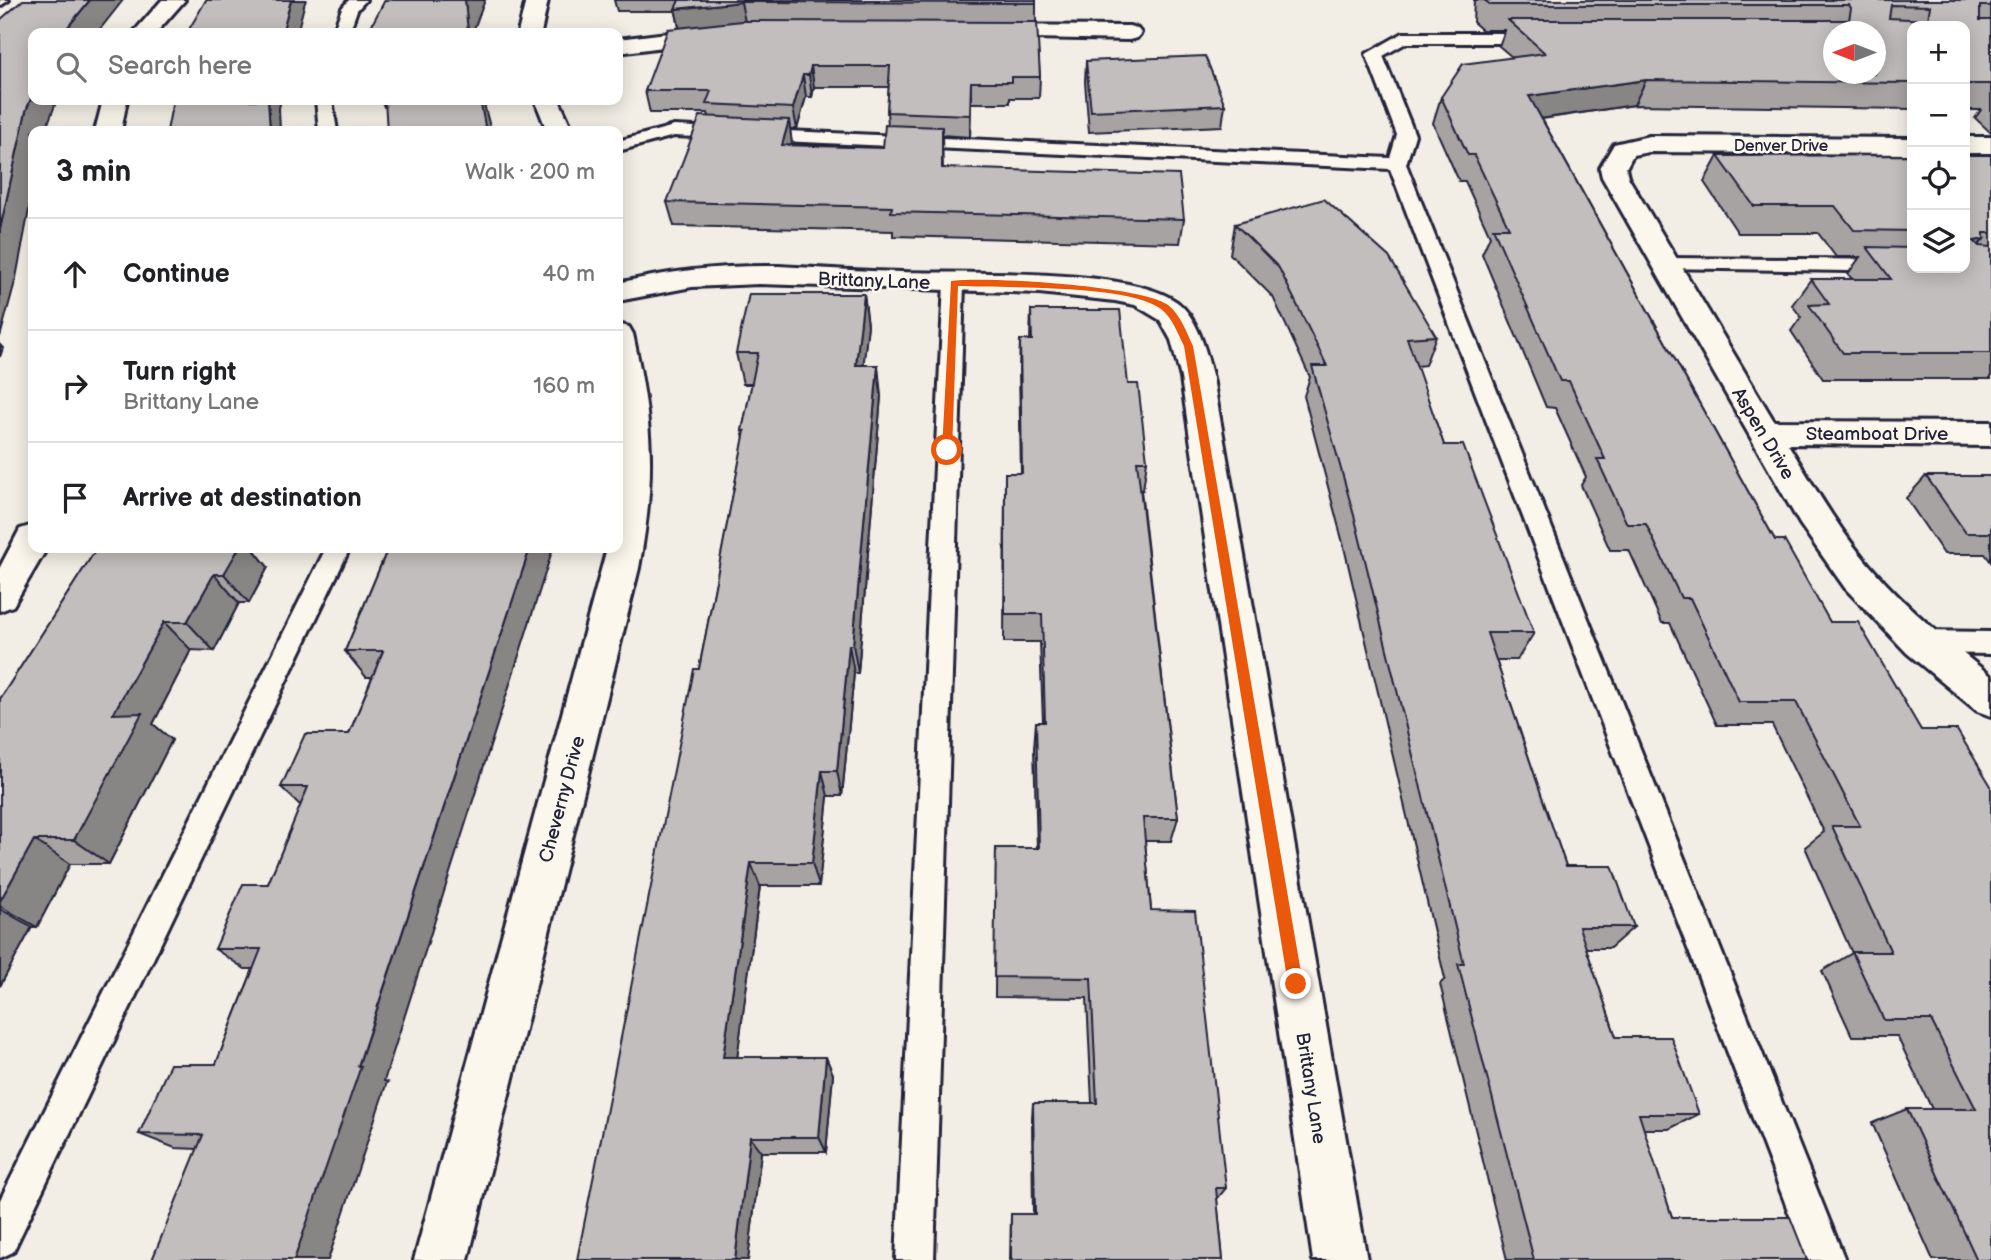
<!DOCTYPE html>
<html lang="en">
<head>
<meta charset="utf-8">
<style>
	:root { --surface:#fff; --page:#f2f2f2; --text:#202124; --muted:#757577; --line:#e0e0e0 }
	body { margin:0; font-family:"Balsamiq Sans",sans-serif; background:var(--page); color:var(--text) }
	.controls { position:absolute; right:21px; top:21px; display:grid; overflow:hidden; border-radius:14px; box-shadow:0 4px 18px #0003 }
	.controls button { width:63px; height:63px; display:grid; place-items:center; padding:0; border:0; border-bottom:2px solid var(--line); background:var(--surface); color:var(--text); font:35px sans-serif }
	.compass { position:absolute; left:1823px; top:21px; width:63px; height:63px; border-radius:50%; background:var(--surface); box-shadow:0 4px 18px #0003; rotate:270deg }
	.stop { position:absolute; width:21px; height:21px; margin:-16px; border:5px solid #ea580c; border-radius:50%; background:#fff }
	.stop.end { background:#ea580c; border-color:#fff; box-shadow:0 2px 7px #0008 }
	.list { margin:0; padding:0; list-style:none }
	h2 { display:flex; justify-content:space-between; align-items:center; height:91px; margin:0; padding:0 28px; font-size:30px }
	h2 small { font-size:23px; font-weight:400; color:var(--muted) }
	.list li { display:grid; grid-template-columns:46px 1fr auto; gap:21px; align-items:center; box-sizing:border-box; height:112px; padding:0 28px; border-top:2px solid var(--line) }
	.list b { display:block; font-size:26px; white-space:nowrap }
	.list p { margin:0; font-size:23px; white-space:nowrap; color:var(--muted) }
	.list em { font-size:23px; font-style:normal; color:var(--muted) }
	.icon { flex:none; width:38px; height:38px; fill:none; stroke:currentColor; stroke-width:2; stroke-linecap:round; stroke-linejoin:round }
	.map { position:relative; flex:none; width:1991px; height:1260px; overflow:hidden }
	.search { position:absolute; background:var(--surface); box-shadow:0 4px 18px #0003; left:28px; top:28px; width:595px; height:77px; display:flex; align-items:center; gap:18px; box-sizing:border-box; padding:0 24px; border-radius:14px; color:var(--muted); font-size:26px }
	.panel { position:absolute; background:var(--surface); box-shadow:0 4px 18px #0003; left:28px; top:126px; width:595px; height:427px; border-radius:14px }
	.map>svg:first-child { display:block }
	.lines { fill:none; stroke-linecap:round; stroke-linejoin:round }
	.service-casing { stroke:#22223b; stroke-width:6 }
	.minor-casing { stroke:#22223b; stroke-width:6 }
	.service { fill:#fbf7ec; fill-rule:evenodd }
	.minor { fill:#fbf7ec; fill-rule:evenodd }
	.wall { fill:#a7a3a3; stroke:#22223b; stroke-width:2; fill-rule:evenodd }
	.shaded-wall { fill:#888585; stroke:#22223b; stroke-width:2 }
	.building { fill:#c2bebe; stroke:#22223b; stroke-width:2; fill-rule:evenodd }
	.route { fill:#ea580c }
	.labels { text-anchor:middle; stroke-width:5; stroke-linejoin:round; paint-order:stroke }
	.far-street-label { font-size:16px; fill:#22223b; stroke:#fbf7ec }
	.street-label { font-size:19px; fill:#22223b; stroke:#fbf7ec }
</style>
</head>
<body>
<div class="map">
<svg width="1991" height="1260" viewBox="0 0 1991 1260">
	<rect width="100%" height="100%" fill="#f2eee5"/>
	<filter id="ink" filterUnits="userSpaceOnUse"><feTurbulence type="fractalNoise" baseFrequency=".0143" numOctaves="2"/><feDisplacementMap in="SourceGraphic" scale="14" xChannelSelector="R" yChannelSelector="G"/><feConvolveMatrix kernelMatrix="1 2 1 2 8 2 1 2 1" color-interpolation-filters="sRGB"/></filter>
	<g filter="url(#ink)">
		<g class="lines">
			<g class="service-casing">
				<g id="service">
					<polygon points="0,0 9,0 0,6"/>
					<polygon points="349,0 366,0 357,10 349,33 333,33 342,8"/>
					<polygon points="1403,33 1537,33 1545,38 1537,43 1406,43 1383,56 1415,135 1406,164 1845,1260 1807,1260 1390,169 674,136 618,151 618,141 674,126 1390,158 1397,135 1366,54"/>
					<polygon points="316,100 332,100 337,131 319,131"/>
					<polygon points="1665,258 1912,260 1912,268 1921,268 1912,272 1658,268 1655,264"/>
					<polygon points="954,277 964,283 934,1260 896,1260 944,283"/>
					<polygon points="326,548 350,548 13,1252 0,1258 0,1200"/>
					<polygon points="1921,631 1991,632 1991,654 1921,653 1912,650 1908,642 1912,634"/>
				</g>
			</g>
			<g class="minor-casing">
				<g id="minor">
					<polygon points="162,0 185,0 156,33 133,33"/>
					<polygon points="526,0 548,0 541,33 518,33"/>
					<polygon points="987,25 1129,26 1137,28 1141,33 1137,38 1129,40 979,37 975,32 979,27"/>
					<polygon points="716,27 724,29 728,34 724,39 618,53 618,39"/>
					<polygon points="103,100 127,100 121,131 95,131"/>
					<polygon points="535,100 559,100 573,131 547,131"/>
					<path d="M1649 136 1912 138V154L1649 152 1633 155 1626 168 1628 177 1774 421 1991 422V446L1788 444C1814 486 1839 531 1872 568 1907 609 1949 642 1991 676V716L1977 711 1907 653 1845 588 1800 524 1602 177 1600 168 1614 144Z"/>
					<rect x="1965" y="137" width="26" height="16"/>
					<path d="M779 266C820 268 861 271 902 272 964 274 1130 267 1177 302 1199 319 1206 352 1213 378L1367 1260H1313L1181 378 1171 340 1160 320 1135 305 1115 301 1039 293 759 284 692 287 618 301V283C672 270 724 265 779 266Z"/>
					<path d="M618 324 629 327 633 334C653 425 656 476 639 568L468 1260H414L607 548H618Z"/>
					<polygon points="33,525 33,548 47,548 13,606 0,611 0,567 20,529"/>
				</g>
			</g>
			<use href="#service" class="service"/>
			<use href="#minor" class="minor"/>
		</g>
		<g class="wall">
			<path d="M614 0H1036V22L1040 77 1039 98H1010V103H971L970 137 942 135 943 168 1184 219 1180 243 893 236V231L674 226 667 202 709 117 708 113H650L645 91 679 28 676 11H617ZM814 87H889L887 112 888 125 883 148 792 145 790 129H797L806 97H812Z"/>
			<polygon points="1474,0 1991,0 1991,133 1975,118 1981,110 1965,110 1965,26 1912,26 1912,109 1634,105 1542,119 1775,540 1830,622 1921,730 1957,730 1991,1260 1933,1260 1872,1123 1907,1109 1932,1109 1897,1036 1852,1036 1822,971 1852,953 1805,847 1824,832 1772,725 1717,725 1670,623 1662,623 1629,550 1610,550 1581,485 1586,477 1555,408 1546,407 1482,254 1490,236 1465,181 1459,181 1433,123 1441,97 1512,57 1499,46 1505,30 1482,30 1473,22"/>
			<polygon points="1086,61 1225,105 1222,126 1089,132 1085,82"/>
			<polygon points="1912,155 1912,268 1965,268 1991,155 1991,379 1823,379 1791,331 1801,317 1792,305 1811,279 1852,279 1848,274 1860,257 1836,257 1818,233 1738,233 1704,182 1718,156"/>
			<polygon points="1235,224 1436,336 1425,365 1416,366 1444,445 1534,633 1517,660 1496,660 1543,800 1566,866 1634,927 1610,948 1586,948 1616,1037 1699,1114 1669,1129 1643,1129 1672,1217 1807,1260 1507,1260 1440,984 1445,979 1344,547 1304,396 1310,377 1273,297 1230,254"/>
			<polygon points="864,294 868,325 863,365 881,396 858,673 854,673 842,796 828,796 819,886 760,886 737,1057 833,1074 826,1152 761,1152 748,1260 699,669 744,438 742,431 752,384 743,384 736,353"/>
			<polygon points="1031,310 1128,384 1147,461 1143,490 1141,490 1178,818 1171,841 1145,841 1151,910 1226,1188 1217,1199 1223,1260 1010,1260 1011,1214 1033,1214 1032,1118 1033,1103 1092,1103 1087,998 995,997 996,848 1037,848 1034,748 1036,722 1043,722 1040,642 1004,642 1005,473 1021,473 1019,370 1020,340 1030,340"/>
			<polygon points="1926,476 1991,476 1991,562 1985,554 1944,554 1906,498"/>
			<polygon points="97,548 255,551 268,567 249,603 239,603 214,651 191,650 153,724 172,740 109,864 70,864 37,927 32,927 0,986 0,699"/>
			<polygon points="388,548 384,1081 387,1082 198,1149 175,1148 139,1134 216,1064 253,969 245,969 215,949 268,884 301,806 281,787 349,734 372,677 366,677 345,651"/>
		</g>
		<g class="shaded-wall">
			<polygon points="90,0 123,0 97,33 63,33"/>
			<polygon points="291,0 306,0 305,2 297,33 282,33"/>
			<polygon points="465,0 485,0 474,29 475,33 468,33"/>
			<polygon points="741,2 745,22 680,30 675,9"/>
			<polygon points="811,66 814,87 812,97 809,75"/>
			<polygon points="803,75 806,97 797,129 793,108"/>
			<polygon points="1646,80 1634,105 1519,122 1529,96"/>
			<polygon points="971,82 971,103 970,137 970,115"/>
			<polygon points="33,93 33,100 57,100 45,131 33,131 33,189 16,278 0,337 0,229 26,111"/>
			<polygon points="268,100 281,100 279,108 280,131 270,131"/>
			<polygon points="381,100 393,100 396,105 384,107"/>
			<polygon points="478,100 483,100 491,131 486,131"/>
			<polygon points="789,120 792,144 785,169 782,145"/>
			<polygon points="1984,239 1965,262 1974,241"/>
			<polygon points="864,294 868,325 860,396 856,365"/>
			<polygon points="0,345 3,348 0,357"/>
			<polygon points="878,365 881,396 858,673 853,645"/>
			<polygon points="237,548 256,548 255,551 268,567 249,603 224,574"/>
			<polygon points="530,548 553,548 384,1081 387,1082 328,1260 294,1260"/>
			<polygon points="214,574 239,603 214,651 187,622"/>
			<polygon points="164,622 191,650 153,724 172,740 109,864 74,840 113,714"/>
			<polygon points="849,645 854,673 842,796 837,771"/>
			<polygon points="822,771 828,796 819,886 812,863"/>
			<polygon points="34,840 70,864 37,927 0,906 0,901"/>
			<polygon points="751,863 760,886 735,1074 723,1057"/>
			<polygon points="0,909 32,927 0,986"/>
			<polygon points="826,1057 833,1074 826,1152 819,1137"/>
			<polygon points="750,1137 761,1152 748,1260 735,1260"/>
		</g>
		<g class="building">
			<polygon points="23,0 90,0 63,33 33,33 33,93 26,111 0,229 0,20"/>
			<polygon points="206,0 291,0 282,33 187,33"/>
			<polygon points="385,0 465,0 468,33 369,33 369,30"/>
			<polygon points="679,0 1036,0 1036,3 741,2 675,9"/>
			<path d="M1484 0H1991V6H1980V20H1991V84H1965V26H1912V83L1646 80 1529 96 1775 540H1784L1830 622H1858L1921 730H1957L1991 786V1260H1977L1907 1109H1976L1931 1020H1884L1852 952H1891L1832 826H1860L1796 702H1739L1690 598H1681L1646 524H1627L1597 459H1605L1569 381H1560L1493 228H1509L1474 155H1468L1441 97 1463 64 1545 53 1508 20H1849L1851 8 1849 5H1491ZM1891 5 1930 6 1928 20 1889 18ZM1833 32H1875V74H1833Z"/>
			<polygon points="742,21 1037,22 1040,77 1011,77 1011,82 971,82 970,115 887,112 890,66 811,66 809,75 803,75 793,108 706,104 711,91 645,91 668,29"/>
			<polygon points="1205,56 1225,105 1091,111 1086,61"/>
			<polygon points="173,100 268,100 270,131 167,131"/>
			<polygon points="385,100 480,100 486,131 387,131"/>
			<polygon points="700,116 789,120 782,145 883,148 885,125 942,127 942,168 1179,175 1184,219 891,212 892,207 667,202"/>
			<polygon points="1912,155 1912,231 1854,230 1835,206 1754,206 1718,156"/>
			<polygon points="1965,155 1991,155 1991,233 1984,233 1984,239 1974,241 1979,246 1991,247 1991,353 1843,353 1809,305 1829,304 1811,279 1891,279 1867,247 1912,248 1912,268 1965,268"/>
			<polygon points="1324,199 1389,257 1436,336 1407,338 1444,445 1463,445 1534,633 1487,633 1543,800 1566,866 1612,866 1634,927 1579,927 1616,1037 1671,1037 1699,1114 1639,1114 1672,1217 1790,1217 1807,1260 1534,1260 1458,964 1464,964 1355,519 1312,366 1327,366 1279,268 1235,224"/>
			<polygon points="749,294 864,294 856,365 878,365 853,645 849,645 837,771 822,771 812,863 751,863 723,1057 826,1057 819,1137 750,1137 735,1260 577,1260 694,669 699,669 745,431 742,431 758,353 736,353"/>
			<polygon points="1031,310 1120,310 1128,384 1138,384 1147,461 1137,461 1178,818 1143,818 1151,910 1195,911 1226,1188 1216,1188 1223,1260 1011,1260 1011,1214 1035,1214 1033,1103 1097,1103 1091,978 994,977 996,848 1039,848 1036,722 1045,722 1042,614 1005,614 1005,473 1022,473 1020,340 1032,340"/>
			<polygon points="1926,476 1991,476 1991,533 1966,533"/>
			<polygon points="97,548 239,548 224,574 214,574 187,622 164,622 113,714 142,713 74,840 34,840 0,901 0,699"/>
			<polygon points="388,548 530,548 358,1066 361,1066 294,1260 152,1260 203,1135 139,1134 170,1064 216,1064 261,949 215,949 243,884 268,884 308,787 281,787 305,734 349,734 383,651 345,651"/>
		</g>
	</g>
	<path class="route" d="M951 281C985 276 1143 286 1168 305 1180 314 1187 333 1193 346L1303 984 1301 989 1296 991 1288 984 1184 346C1178 334 1172 317 1161 309 1129 284 1003 288 958 286L952 450 947 454 942 450Z"/>
	<g class="labels">
		<g class="far-street-label">
			<text x="1781" y="151">Denver Drive</text>
		</g>
		<g class="street-label">
			<text transform="translate(874 280) rotate(2)" y="7">Brittany Lane</text>
			<text transform="translate(1764 433) rotate(59)" y="7">Aspen Drive</text>
			<text x="1877" y="440">Steamboat Drive</text>
			<text transform="translate(561 799) rotate(-75)" y="7">Cheverny Drive</text>
			<text transform="translate(1312 1088) rotate(81)" y="7">Brittany Lane</text>
		</g>
	</g>
</svg>
<div class="controls">
<button>+</button>
<button>−</button>
<button><svg class="icon" aria-label="locate" viewBox="0 0 24 24"><circle cx="12" cy="12" r="6"/><path d="M12 2v4M12 18v4M2 12h4M18 12h4"/></svg></button>
<button><svg class="icon" aria-label="layers" viewBox="0 0 24 24"><path d="M12 4l9 5-9 5-9-5zM3 14l9 5 9-5"/></svg></button>
</div>
<svg class="compass" viewBox="-18 -18 36 36"><path d="M0-13l5 13h-10z" fill="#e53935"/><path d="M0 13l5-13h-10z" fill="#757577"/></svg>
<div class="stop" style="left:947px;top:450px"></div>
<div class="stop end" style="left:1296px;top:984px"></div>
<div class="search"><svg class="icon" aria-label="search" viewBox="0 0 24 24"><circle cx="10" cy="10" r="6"/><path d="M15 15l6 6"/></svg>Search here</div>
<section class="panel">
<h2>3 min<small>Walk · 200 m</small></h2>
<ul class="list">
<li><svg class="icon" aria-label="ahead" viewBox="0 0 24 24"><path d="M12 20V5M6 11l6-6 6 6"/></svg><div><b>Continue</b></div><em>40 m</em></li>
<li><svg class="icon" aria-label="right" viewBox="0 0 24 24"><path d="M7 20v-9h11M14 6l5 5-5 5"/></svg><div><b>Turn right</b><p>Brittany Lane</p></div><em>160 m</em></li>
<li><svg class="icon" aria-label="arrive" viewBox="0 0 24 24"><path d="M6 21V4h12l-3 4 3 4H6"/></svg><div><b>Arrive at destination</b></div></li>
</ul>
</section>
</div>
</body>
</html>
